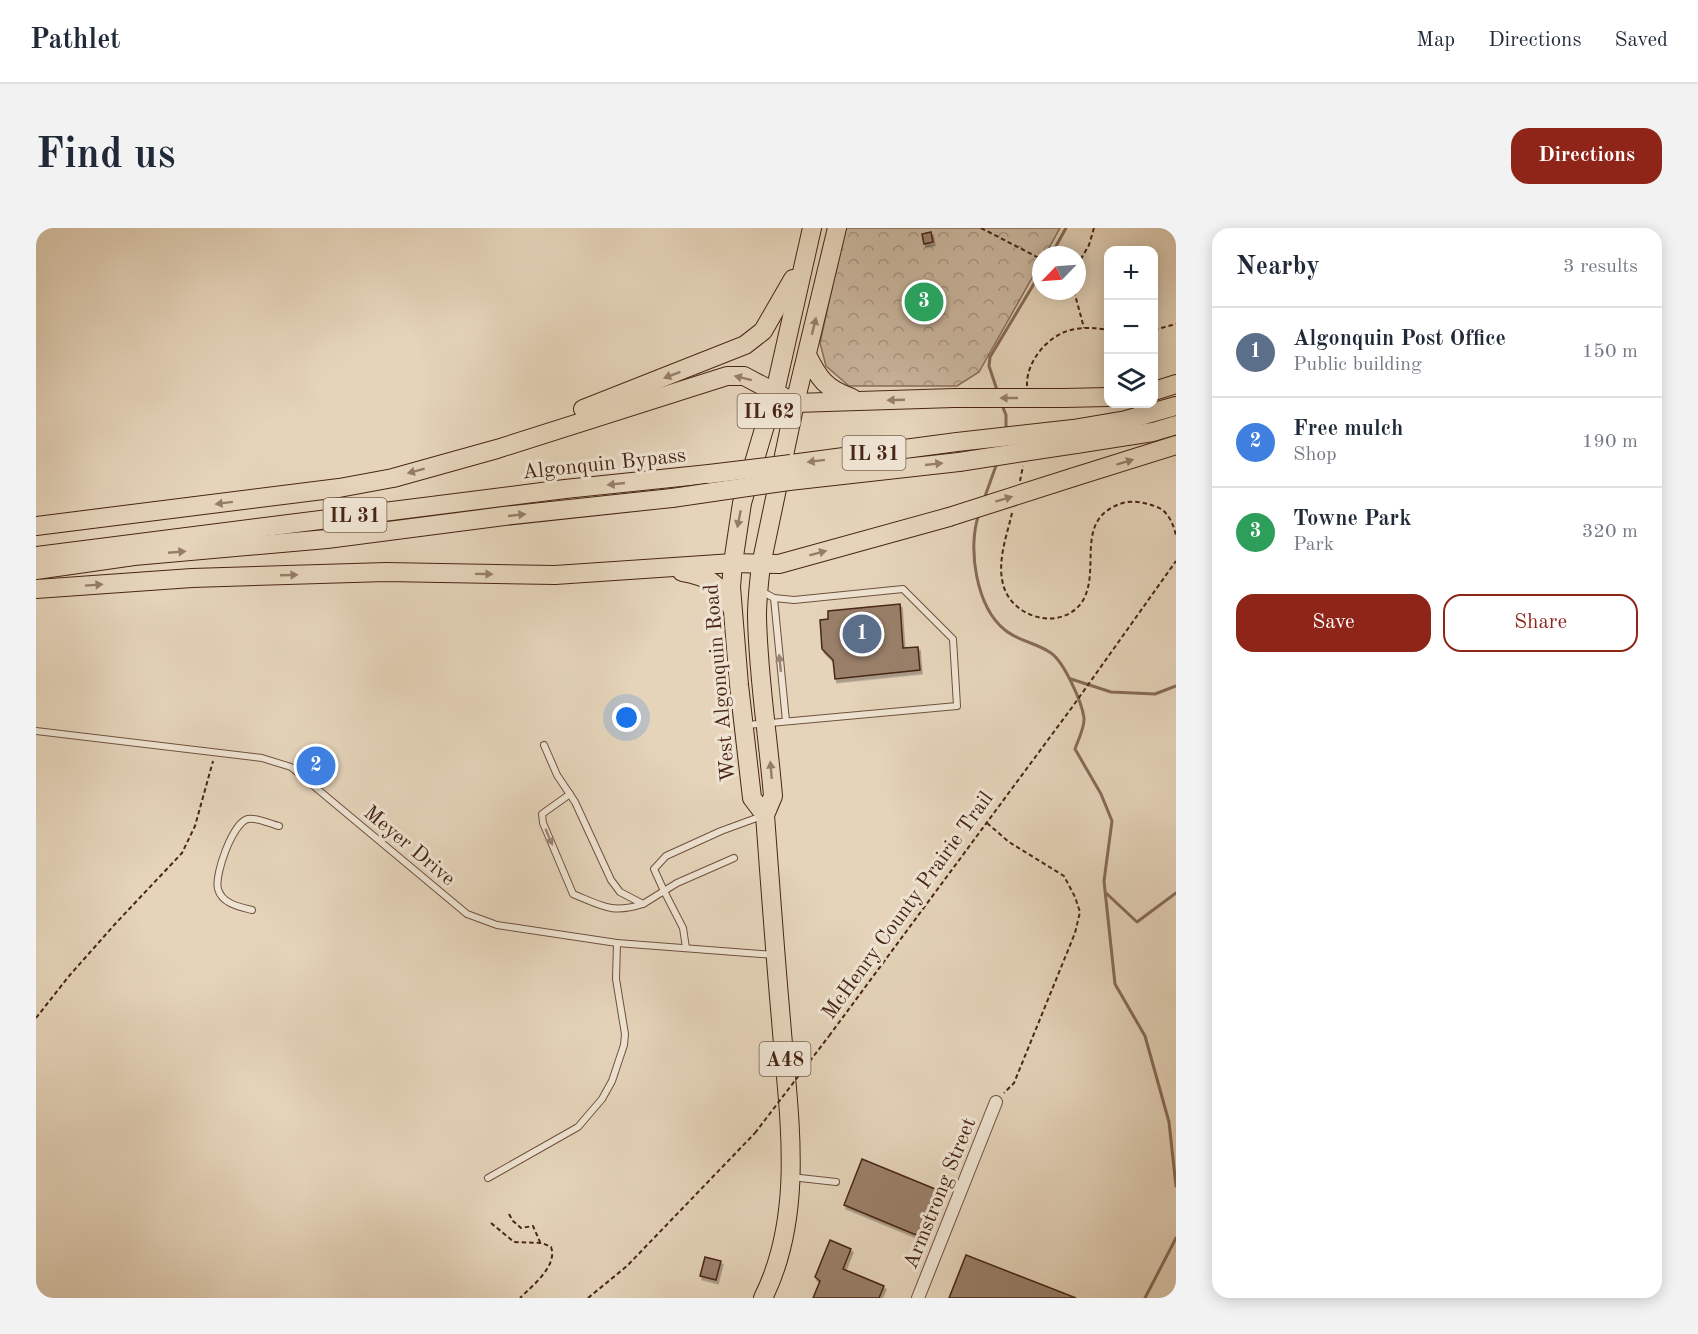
<!DOCTYPE html>
<html lang="en">
<head>
<meta charset="utf-8">
<style>
	:root { --surface:#fff; --page:#f2f2f3; --text:#1f2937; --muted:#747a83; --line:#e0e1e3; --accent:#8f2418 }
	body { margin:0; font-family:"Old Standard TT",serif; background:var(--page); color:var(--text) }
	.controls { position:absolute; right:18px; top:18px; display:grid; overflow:hidden; border-radius:12px; box-shadow:0 3px 15px #0003 }
	.controls button { width:54px; height:54px; display:grid; place-items:center; padding:0; border:0; border-bottom:2px solid var(--line); background:var(--surface); color:var(--text); font:30px sans-serif }
	.compass { position:absolute; left:996px; top:18px; width:54px; height:54px; border-radius:50%; background:var(--surface); box-shadow:0 3px 15px #0003; rotate:245deg }
	.you { position:absolute; left:591px; top:490px; width:21px; height:21px; margin:-15px; border:4px solid #fff; border-radius:50%; background:#1a73e8; box-shadow:0 0 0 9px #1a73e833 }
	.badge { display:grid; place-items:center; width:39px; height:39px; border-radius:50%; background:var(--accent); color:#fff; font-size:20px; font-weight:700 }
	.pin { position:absolute; translate:-50% -50%; border:3px solid #fff; box-shadow:0 2px 6px #0006 }
	.list { margin:0; padding:0; list-style:none }
	h2 { display:flex; justify-content:space-between; align-items:center; height:78px; margin:0; padding:0 24px; font-size:26px }
	h2 small { font-size:20px; font-weight:400; color:var(--muted) }
	.list li { display:grid; grid-template-columns:39px 1fr auto; gap:18px; align-items:center; box-sizing:border-box; height:90px; padding:0 24px; border-top:2px solid var(--line) }
	.list b { display:block; font-size:22px; white-space:nowrap }
	.list p { margin:0; font-size:20px; white-space:nowrap; color:var(--muted) }
	.list em { font-size:20px; font-style:normal; color:var(--muted) }
	.actions { display:flex; gap:12px; padding:18px 24px }
	.actions a { flex:1; padding:14px 0; border:2px solid var(--accent); border-radius:18px; text-align:center; font-size:21px; color:var(--accent) }
	.actions .main { background:var(--accent); color:#fff }
	.icon { flex:none; width:33px; height:33px; fill:none; stroke:currentColor; stroke-width:2; stroke-linecap:round; stroke-linejoin:round }
	.map { position:relative; flex:none; width:1140px; height:1070px; overflow:hidden; border-radius:18px }
	header { display:flex; align-items:center; gap:36px; box-sizing:border-box; height:84px; padding:0 30px; background:var(--surface); border-bottom:2px solid var(--line) }
	header strong { font-size:28px }
	nav { display:flex; gap:33px; margin-inline-start:auto; font-size:21px }
	.intro { display:flex; align-items:center; justify-content:space-between; box-sizing:border-box; height:144px; padding:0 36px }
	h1 { margin:0; font-size:42px }
	.button { padding:15px 27px; border-radius:18px; background:var(--accent); color:#fff; font-size:21px; font-weight:700 }
	main { display:flex; gap:36px; padding:0 36px }
	aside { flex:1; background:var(--surface); border-radius:18px; box-shadow:0 3px 15px #0003 }
	.map>svg:first-child { display:block }
	.forest { fill:url(#forest-crowns); stroke:#896e5a; stroke-width:1.5 }
	.lines { fill:none; stroke-linecap:round; stroke-linejoin:round }
	.stream { stroke:#866a56; stroke-width:3 }
	.building { fill:#9a806b; stroke:#482515; stroke-width:1.5; filter:url(#shadow) }
	.lane-casing { stroke:#6f513e; stroke-width:8 }
	.street-casing { stroke:#6f513e; stroke-width:14 }
	.primary-casing { stroke:#482515; stroke-width:20 }
	.path { stroke:#482515; stroke-width:2; stroke-dasharray:4.5 3; stroke-linecap:butt }
	.lane { stroke:#eee3d2; stroke-width:6 }
	.street { stroke:#eee3d2; stroke-width:12 }
	.primary { stroke:#e5d4ba; stroke-width:18 }
	.primary-bridge-casing { stroke:#482515; stroke-width:20; stroke-linecap:butt }
	.path-bridge { stroke:#482515; stroke-width:2; stroke-dasharray:4.5 3; stroke-linecap:butt }
	.primary-bridge { stroke:#e5d4ba; stroke-width:18 }
	.oneway { fill:#967c68 }
	.oneway2 { fill:#9b8474 }
	.labels { text-anchor:middle; stroke-width:6; stroke-linejoin:round; paint-order:stroke }
	.shield { fill:#eee3d2; stroke:#7a5e4e; stroke-width:1.5 }
	.shield-label { font-size:20px; font-weight:bold; fill:#482515 }
	.street-label { font-size:21px; fill:#482515; stroke:#eee3d2 }
</style>
</head>
<body>
<header>
<strong>Pathlet</strong>
<nav><a>Map</a><a>Directions</a><a>Saved</a></nav>
</header>
<div class="intro"><h1>Find us</h1><a class="button">Directions</a></div>
<main>
<div class="map">
<svg width="1140" height="1070" viewBox="0 0 1140 1070">
	<defs>
		<pattern id="forest-crowns" width="20" height="18" patternUnits="userSpaceOnUse" patternTransform="scale(1.5)"><rect width="20" height="18" fill="#cab69e"/><path d="M2 6a3 3 0 1 1 6 0M12 15a3 3 0 1 1 6 0" fill="none" stroke="#a69480"/></pattern>
		<filter id="shadow"><feDropShadow dx="2" dy="3.5" stdDeviation="0" flood-color="#0004"/></filter>
	</defs>
	<rect width="100%" height="100%" fill="#e5d4ba"/>
	<filter id="stains"><feTurbulence type="fractalNoise" baseFrequency=".00333" numOctaves="4"/><feColorMatrix values="0 0 0 0 .2 0 0 0 0 .09 0 0 0 0 .02 0 0 0 .5 -.17"/></filter>
	<radialGradient id="worn" r=".72"><stop offset=".6" stop-color="#630" stop-opacity="0"/><stop offset="1" stop-color="#630" stop-opacity=".3"/></radialGradient>
	<polygon class="forest" points="809,0 1024,0 1009,27 1005,27 1005,34 943,144 921,158 813,158 790,138 784,115"/>
	<g class="lines">
		<g class="stream">
			<polyline points="1015,27 1030,0"/>
			<polyline points="961,162 953,138 954,129 1005,44"/>
			<polyline points="966,177 970,187 970,203"/>
			<polyline points="948,271 961,235"/>
			<path d="M943 286C931 319 940 379 969 402 982 413 1001 415 1015 425 1028 434 1046 474 1048 490 1049 499 1042 512 1039 521L1065 566 1076 593 1068 653 1079 756 1109 808 1133 894 1140 958"/>
			<polyline points="1035,451 1075,464 1119,466 1140,458"/>
			<polyline points="1070,665 1101,694 1140,665"/>
			<polyline points="1109,1070 1140,1010"/>
		</g>
	</g>
	<g class="building">
		<polygon points="895,4 897,14 888,16 886,6"/>
		<polygon points="864,376 867,420 882,419 884,442 799,451 797,432 786,421 784,392 792,391 792,383"/>
		<polygon points="826,931 904,963 885,1009 808,977"/>
		<polygon points="794,1012 815,1021 807,1041 848,1058 843,1070 777,1070 784,1053 779,1049"/>
		<polygon points="930,1027 1040,1070 913,1070"/>
		<polygon points="669,1029 685,1033 680,1052 664,1048"/>
	</g>
	<g class="lines">
		<g class="lane-casing">
			<g id="lane">
				<polyline points="738,370 750,493"/>
				<polyline points="711,497 921,478 917,411 867,361 758,372 738,370 725,363"/>
				<polyline points="0,503 226,530 255,539 431,686 461,697 581,715 739,727"/>
				<polyline points="508,517 521,547 539,574 575,652 584,664 607,676 628,663 647,700 650,720"/>
				<path d="M534 566 506 586 507 595 537 666C566 678 576 686 607 676"/>
				<polyline points="698,630 641,655 628,663 618,641 630,628 685,603 726,588"/>
				<path d="M216 682C204 679 186 676 182 661 178 647 197 594 212 591 221 589 234 596 243 598"/>
				<polyline points="755,949 800,954"/>
				<polyline points="452,950 542,899 566,871 576,853 588,817 589,806 580,751 581,715"/>
			</g>
		</g>
		<g class="street-casing">
			<polyline id="street" points="882,1070 960,874"/>
		</g>
		<g class="primary-casing">
			<g id="primary">
				<path d="M771 127C783 151 790 161 816 170"/>
				<polyline points="1118,163 1140,156"/>
				<polyline points="1028,170 1072,169"/>
				<polyline points="547,181 709,117 727,103 757,51"/>
				<polyline points="1037,201 1090,192 1140,178"/>
				<polyline points="1040,216 1117,204 1140,197"/>
				<polyline points="755,236 921,214"/>
				<polyline points="1038,249 1140,217"/>
				<polyline points="753,253 923,234"/>
				<polyline points="0,298 303,260 357,250 461,221 691,148 708,148 759,175 918,170"/>
				<polyline points="0,328 529,261 673,246"/>
				<polyline points="0,342 98,328 291,311 468,288 636,270"/>
				<path d="M646 344C673 349 683 355 696 380"/>
				<polyline points="0,361 156,350 350,344 519,347 697,335 743,336 913,289"/>
				<polyline points="729,587 716,570 703,457 695,359 697,335 706,275 739,164 776,0"/>
				<path d="M727 1070C770 984 752 884 745 792 739 724 734 655 729 587L737 568C732 508 722 448 721 388 721 371 723 354 725 337L759 175 801 0"/>
			</g>
		</g>
		<g class="path">
			<polyline points="945,0 1005,31"/>
			<polyline points="1041,38 1053,17 1058,0"/>
			<polyline points="1041,45 1046,47"/>
			<polyline points="1038,63 1048,100"/>
			<polyline points="1118,102 1140,96"/>
			<path d="M991 158C990 132 1014 105 1039 101 1051 99 1061 100 1072 102"/>
			<polyline points="984,253 987,238"/>
			<path d="M976 285C971 307 961 333 967 356 975 390 1025 404 1046 374 1065 344 1040 298 1077 279 1091 271 1106 273 1121 279 1132 283 1138 297 1140 308"/>
			<polyline points="951,595 973,614 1028,648 1039,669 1044,684 1039,705 978,855 968,865"/>
			<polyline points="0,790 33,748 80,695 146,625 159,598 177,533"/>
			<polyline points="793,808 1037,478 1140,333"/>
			<polyline points="473,986 477,993 485,1000 497,998 504,1014"/>
			<path d="M455 995 478 1014 506 1015 515 1019C522 1038 496 1058 484 1070"/>
			<polyline points="552,1070 591,1038 719,905"/>
		</g>
		<use href="#lane" class="lane"/>
		<use href="#street" class="street"/>
		<use href="#primary" class="primary"/>
		<g class="primary-bridge-casing">
			<g id="primary-bridge">
				<polyline points="918,170 1028,170"/>
				<polyline points="921,214 1037,201"/>
				<polyline points="923,234 1040,216"/>
				<polyline points="673,246 755,236"/>
				<polyline points="636,270 753,253"/>
				<polyline points="913,289 1038,249"/>
			</g>
		</g>
		<polyline class="path-bridge" points="719,905 793,808"/>
		<use href="#primary-bridge" class="primary-bridge"/>
	</g>
	<defs><path id="oneway-solid" d="M-6-.8H1V-3.2L6.5 0L1 3.2V.8H-6Z" transform="scale(1.5)"/></defs>
	<g class="oneway">
		<use href="#oneway-solid" transform="translate(778 98) rotate(-76)"/>
		<use href="#oneway-solid" transform="translate(636 147) rotate(159)"/>
		<use href="#oneway-solid" transform="translate(707 150) rotate(-166)"/>
		<use href="#oneway-solid" transform="translate(973 170) rotate(180)"/>
		<use href="#oneway-solid" transform="translate(860 172) rotate(178)"/>
		<use href="#oneway-solid" transform="translate(780 233) rotate(173)"/>
		<use href="#oneway-solid" transform="translate(1089 234) rotate(-17)"/>
		<use href="#oneway-solid" transform="translate(898 236) rotate(-6)"/>
		<use href="#oneway-solid" transform="translate(380 243) rotate(165)"/>
		<use href="#oneway-solid" transform="translate(580 256) rotate(174)"/>
		<use href="#oneway-solid" transform="translate(968 271) rotate(-17)"/>
		<use href="#oneway-solid" transform="translate(188 275) rotate(173)"/>
		<use href="#oneway-solid" transform="translate(481 287) rotate(-6)"/>
		<use href="#oneway-solid" transform="translate(703 291) rotate(101)"/>
		<use href="#oneway-solid" transform="translate(141 324) rotate(-5)"/>
		<use href="#oneway-solid" transform="translate(782 325) rotate(-15)"/>
		<use href="#oneway-solid" transform="translate(448 346) rotate(1)"/>
		<use href="#oneway-solid" transform="translate(253 347) rotate(-2)"/>
		<use href="#oneway-solid" transform="translate(58 357) rotate(-4)"/>
		<use href="#oneway-solid" transform="translate(735 542) rotate(-95)"/>
	</g>
	<g class="oneway2">
		<use href="#oneway-solid" transform="translate(744 435) rotate(-96)"/>
		<use href="#oneway-solid" transform="translate(513 609) rotate(67)"/>
	</g>
	<g class="labels">
		<g class="shield">
			<rect x="701.5" y="166" width="63" height="34" rx="4.5"/>
			<rect x="806.5" y="208" width="63" height="34" rx="4.5"/>
			<rect x="287.5" y="270" width="63" height="34" rx="4.5"/>
			<rect x="723.5" y="814" width="51" height="34" rx="4.5"/>
		</g>
		<g class="shield-label">
			<text x="733" y="190">IL 62</text>
			<text x="838" y="232">IL 31</text>
			<text x="319" y="294">IL 31</text>
			<text x="749" y="838">A48</text>
		</g>
		<g class="street-label">
			<text transform="translate(568 235) rotate(-6)" y="7">Algonquin Bypass</text>
			<text transform="translate(683 455) rotate(-95)" y="7">West Algonquin Road</text>
			<text transform="translate(374 617) rotate(40)" y="7">Meyer Drive</text>
			<text transform="translate(871 677) rotate(-54)" y="7">McHenry County Prairie Trail</text>
			<text transform="translate(903 965) rotate(-68)" y="7">Armstrong Street</text>
		</g>
	</g>
	<rect width="100%" height="100%" filter="url(#stains)"/>
	<rect width="100%" height="100%" fill="url(#worn)"/>
</svg>
<div class="controls">
<button>+</button>
<button>−</button>
<button><svg class="icon" aria-label="layers" viewBox="0 0 24 24"><path d="M12 4l9 5-9 5-9-5zM3 14l9 5 9-5"/></svg></button>
</div>
<svg class="compass" viewBox="-18 -18 36 36"><path d="M0-13l5 13h-10z" fill="#e53935"/><path d="M0 13l5-13h-10z" fill="#747a83"/></svg>
<div class="you"></div>
<div class="pin badge" style="left:826px;top:406px;background:#5c6f8a">1</div>
<div class="pin badge" style="left:280px;top:538px;background:#3f7fe0">2</div>
<div class="pin badge" style="left:888px;top:74px;background:#2e9e5b">3</div>
</div>
<aside>
<h2>Nearby<small>3 results</small></h2>
<ul class="list">
<li><span class="badge" style="background:#5c6f8a">1</span><div><b>Algonquin Post Office</b><p>Public building</p></div><em>150 m</em></li>
<li><span class="badge" style="background:#3f7fe0">2</span><div><b>Free mulch</b><p>Shop</p></div><em>190 m</em></li>
<li><span class="badge" style="background:#2e9e5b">3</span><div><b>Towne Park</b><p>Park</p></div><em>320 m</em></li>
</ul>
<div class="actions"><a class="main">Save</a><a>Share</a></div>
</aside>
</main>
</body>
</html>
